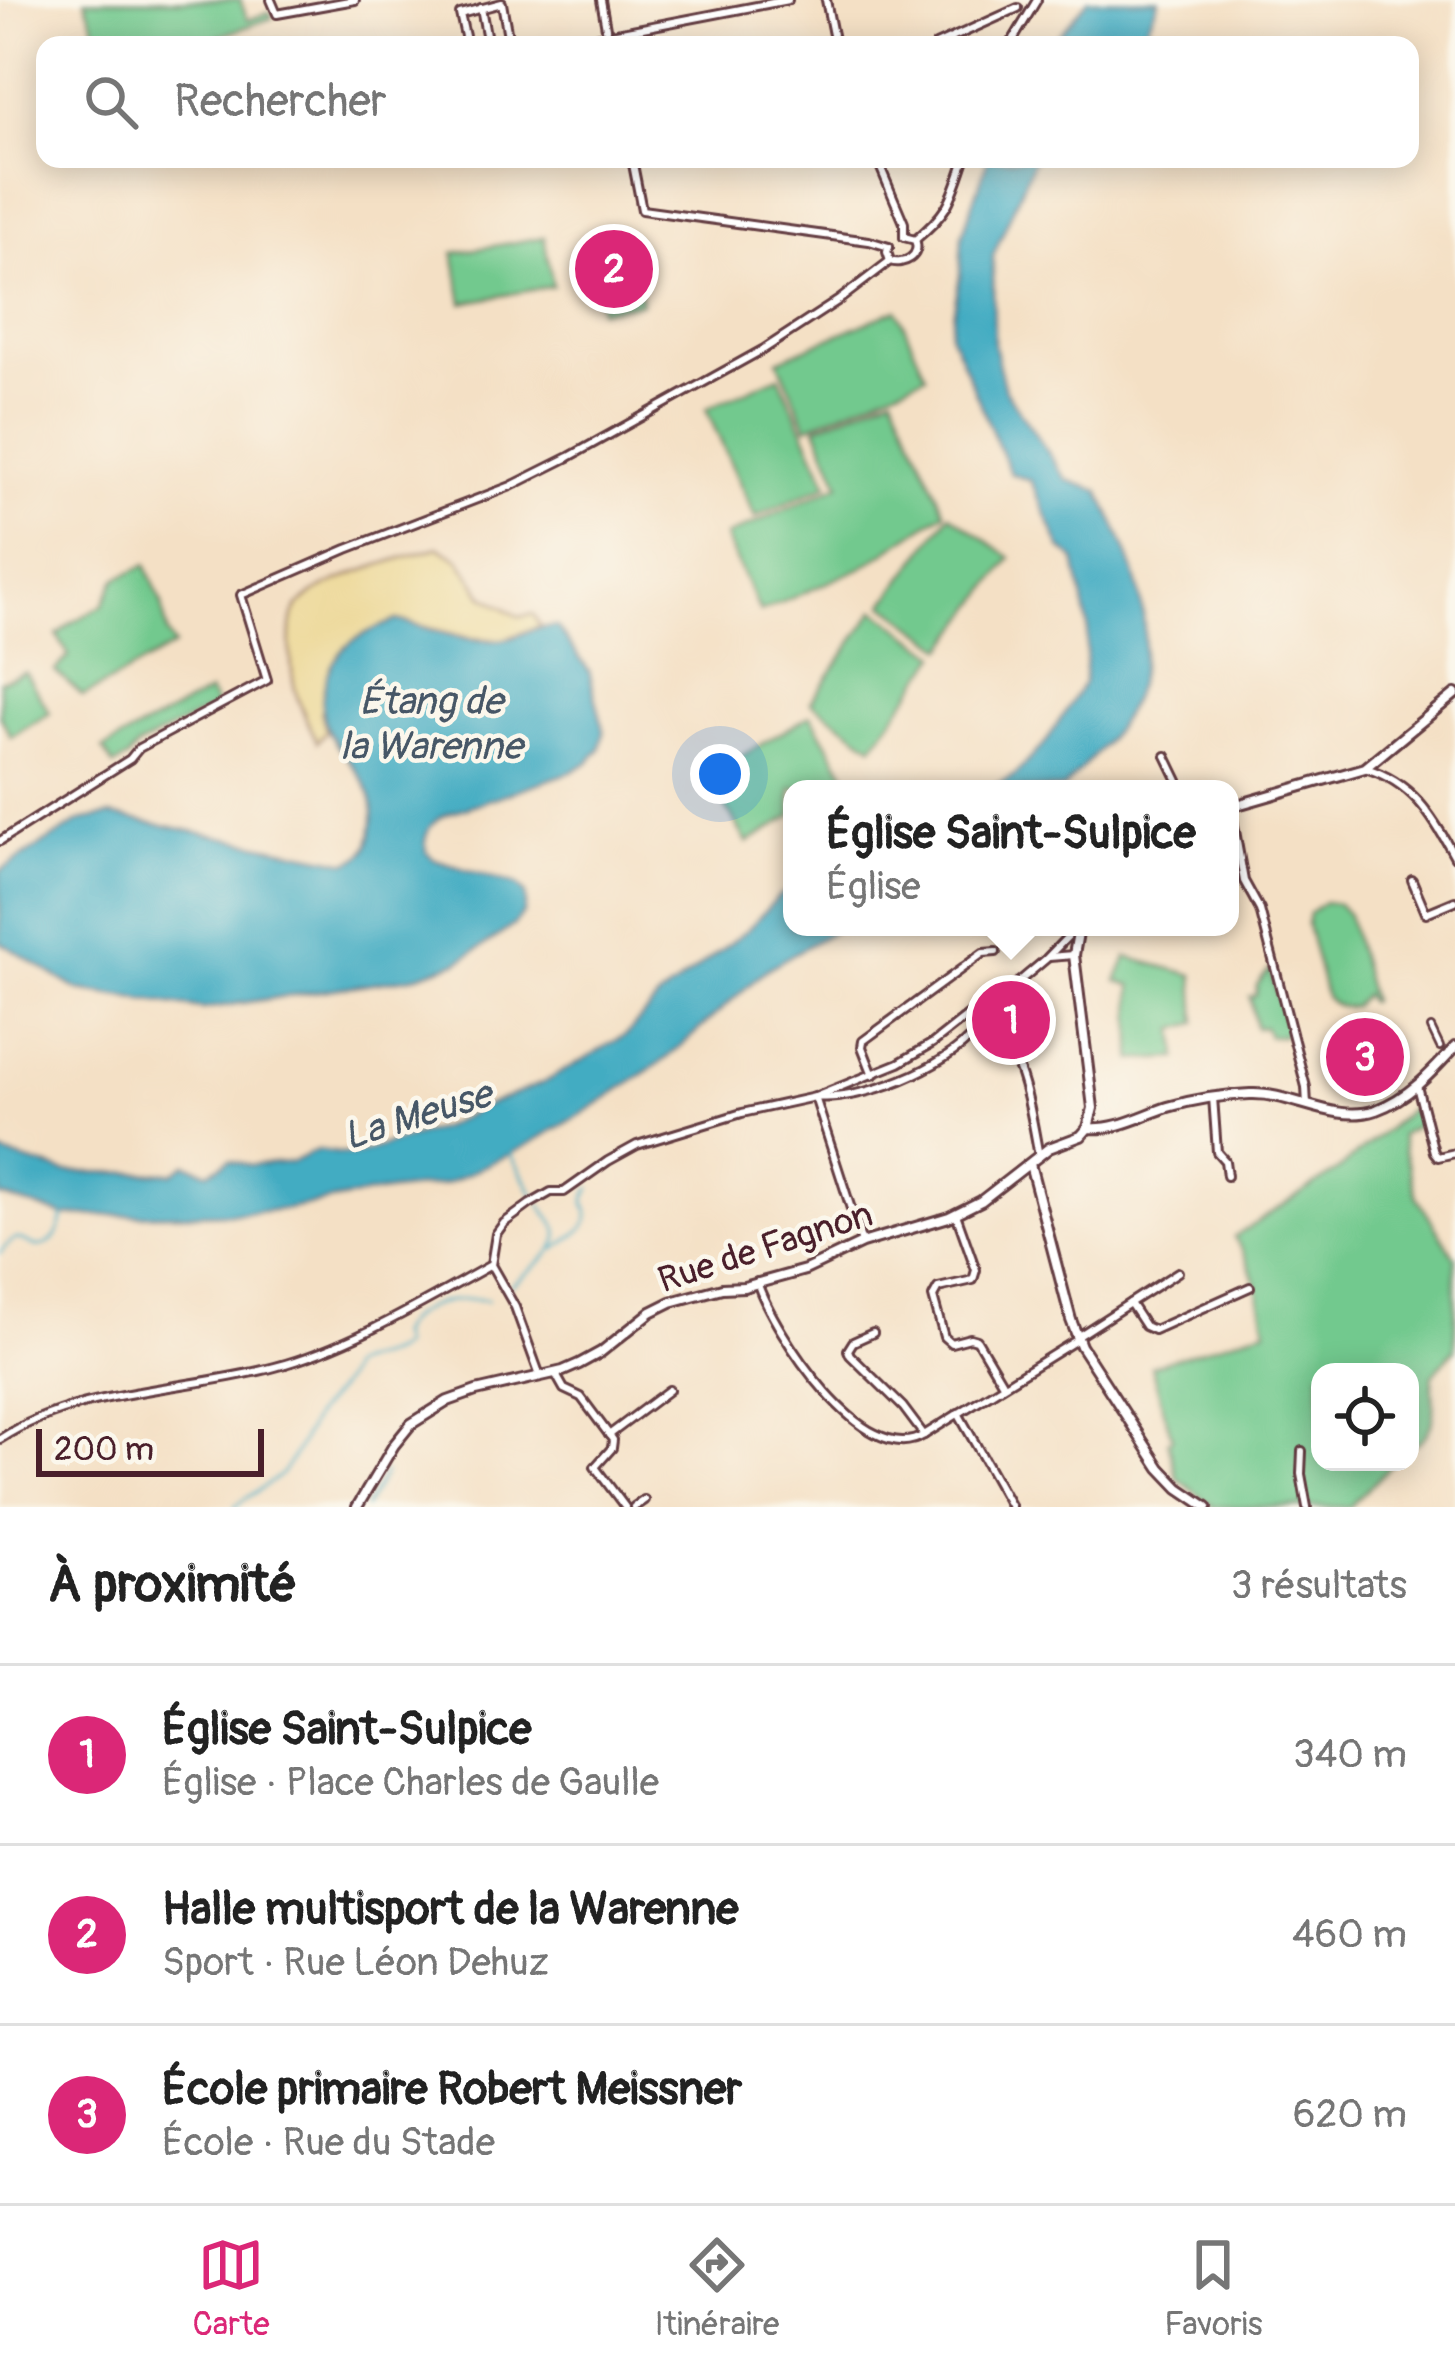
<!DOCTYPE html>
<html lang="fr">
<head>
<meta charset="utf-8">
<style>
	:root { --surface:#fff; --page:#f2f2f2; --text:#222; --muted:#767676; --line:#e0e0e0; --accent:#db2777 }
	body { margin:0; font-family:Pangolin,sans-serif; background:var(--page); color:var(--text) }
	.controls { position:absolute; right:36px; bottom:36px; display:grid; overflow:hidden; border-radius:24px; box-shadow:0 6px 30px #0003 }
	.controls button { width:108px; height:108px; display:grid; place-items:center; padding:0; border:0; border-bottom:3px solid var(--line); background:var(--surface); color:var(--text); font:60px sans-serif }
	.scale { position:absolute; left:36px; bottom:30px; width:228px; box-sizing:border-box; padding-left:12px; border:6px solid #4a1f2b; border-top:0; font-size:33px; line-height:42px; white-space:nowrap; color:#4a1f2b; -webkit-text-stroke:9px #fbf7ec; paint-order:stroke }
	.you { position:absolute; left:720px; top:774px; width:42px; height:42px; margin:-30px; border:9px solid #fff; border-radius:50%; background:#1a73e8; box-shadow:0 0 0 18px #1a73e833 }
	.badge { display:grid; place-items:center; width:78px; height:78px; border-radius:50%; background:var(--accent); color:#fff; font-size:39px; font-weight:700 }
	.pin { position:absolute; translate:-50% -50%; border:6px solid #fff; box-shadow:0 3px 12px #0006 }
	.popup { position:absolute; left:783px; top:780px; width:456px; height:156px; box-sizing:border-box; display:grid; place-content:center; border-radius:24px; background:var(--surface); filter:drop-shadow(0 3px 9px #0005); font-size:39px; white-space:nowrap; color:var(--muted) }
	.popup b { font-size:45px; color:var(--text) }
	.popup::after { content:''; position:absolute; left:50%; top:100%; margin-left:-24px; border:24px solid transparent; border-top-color:var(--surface) }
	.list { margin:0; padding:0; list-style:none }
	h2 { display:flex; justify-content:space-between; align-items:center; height:156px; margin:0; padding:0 48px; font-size:51px }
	h2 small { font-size:39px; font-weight:400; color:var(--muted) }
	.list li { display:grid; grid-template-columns:78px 1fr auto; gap:36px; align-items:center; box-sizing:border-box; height:180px; padding:0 48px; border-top:3px solid var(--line) }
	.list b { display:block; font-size:45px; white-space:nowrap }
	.list p { margin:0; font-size:39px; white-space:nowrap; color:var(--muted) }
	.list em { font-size:39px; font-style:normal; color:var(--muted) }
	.icon { flex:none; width:66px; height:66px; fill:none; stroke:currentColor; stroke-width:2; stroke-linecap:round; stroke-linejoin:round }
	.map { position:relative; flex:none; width:1455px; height:1507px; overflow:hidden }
	.search { position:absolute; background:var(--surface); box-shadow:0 6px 30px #0003; left:36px; right:36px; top:36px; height:132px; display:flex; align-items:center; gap:30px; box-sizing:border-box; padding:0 42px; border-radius:24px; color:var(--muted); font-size:45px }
	.sheet { height:696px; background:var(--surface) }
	nav { display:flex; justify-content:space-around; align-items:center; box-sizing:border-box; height:168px; border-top:3px solid var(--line); background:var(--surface); font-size:33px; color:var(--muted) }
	nav a { display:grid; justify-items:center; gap:6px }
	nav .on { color:var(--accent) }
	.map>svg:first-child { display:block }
	.green { fill:#72c98e; stroke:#5e745c; stroke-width:3 }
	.sand { fill:#eeda9e; stroke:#9c7c64; stroke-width:3 }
	.water { fill:#43acc2; stroke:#466676; stroke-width:3 }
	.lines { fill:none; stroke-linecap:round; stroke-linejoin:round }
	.stream { stroke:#43acc2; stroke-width:3 }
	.pedestrian-casing { stroke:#643c42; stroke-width:10 }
	.minor-casing { stroke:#643c42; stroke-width:12 }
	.tertiary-casing { stroke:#643c42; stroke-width:14 }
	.pedestrian { stroke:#fff; stroke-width:4.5 }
	.minor { stroke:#fff; stroke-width:6 }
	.tertiary { stroke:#fff; stroke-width:8 }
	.labels { text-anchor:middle; stroke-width:9; stroke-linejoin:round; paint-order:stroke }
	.street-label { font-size:36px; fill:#4a1f2b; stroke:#fbf7ec }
	.water-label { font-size:39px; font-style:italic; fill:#475767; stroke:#fbf7ec }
</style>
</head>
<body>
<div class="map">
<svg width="1455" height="1507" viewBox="0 0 1455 1507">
	<rect width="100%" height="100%" fill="#fbf7ec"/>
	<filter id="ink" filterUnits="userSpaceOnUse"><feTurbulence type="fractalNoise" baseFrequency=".00833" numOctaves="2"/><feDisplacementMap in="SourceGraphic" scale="24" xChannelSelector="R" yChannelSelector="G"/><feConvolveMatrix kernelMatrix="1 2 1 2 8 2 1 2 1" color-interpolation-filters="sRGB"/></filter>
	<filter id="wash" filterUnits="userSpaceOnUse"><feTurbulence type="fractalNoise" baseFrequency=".004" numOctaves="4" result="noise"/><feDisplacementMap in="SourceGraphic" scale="48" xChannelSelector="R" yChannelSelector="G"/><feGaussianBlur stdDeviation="2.7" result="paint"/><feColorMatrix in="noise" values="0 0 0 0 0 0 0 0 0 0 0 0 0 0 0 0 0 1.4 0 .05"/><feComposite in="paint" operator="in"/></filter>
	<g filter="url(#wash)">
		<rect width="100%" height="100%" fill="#f4e0c5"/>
		<g class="green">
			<polygon points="85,0 240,0 248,20 270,12 272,18 195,45 101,45"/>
			<polygon points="626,236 629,255 626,256 628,264 634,264 635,283 638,283 641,303 600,310 588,243"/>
			<polygon points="544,237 553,286 463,303 454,253"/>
			<polygon points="897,309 926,375 807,427 778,360"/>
			<polygon points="779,376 828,484 755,517 706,409"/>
			<polygon points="893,394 945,512 863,567 760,612 725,537 840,484 816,427"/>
			<polygon points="950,514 1011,558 945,648 884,604"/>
			<path d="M146 565 162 604 167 633 174 646C143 663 115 680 83 696L55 671 69 656 57 635 73 622 103 605 116 579Z"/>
			<polygon points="875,610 938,655 873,746 811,702"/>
			<polygon points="25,672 50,713 11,737 0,715 0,681"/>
			<polygon points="209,692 216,706 137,747 128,758 114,766 103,749"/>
			<polygon points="811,715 850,782 838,789 792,789 792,816 747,843 708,776"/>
			<path d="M1324 902 1338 904 1348 915 1371 1001 1368 1002 1364 994 1353 1006C1341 1009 1333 1006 1325 996L1307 925 1309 913Z"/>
			<polygon points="1127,957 1194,975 1197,1023 1176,1029 1178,1058 1133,1060 1132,985 1117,981"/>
			<polygon points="1270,969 1287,1031 1282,1036 1268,1036 1264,1027 1256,1028 1250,997 1256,995 1257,985"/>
			<path d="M1413 1107 1419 1124 1400 1135 1416 1196 1455 1257V1349L1432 1375C1433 1404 1440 1433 1410 1447V1372H1320V1462H1394L1349 1507H1214L1177 1478 1168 1441 1172 1438 1151 1366 1266 1329C1260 1295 1254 1266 1234 1237L1338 1170Z"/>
		</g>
		<path class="sand" d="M439 547 459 559 484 596 520 617 533 614 540 626 502 640 470 638 397 620 321 711 326 731 317 742C310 725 299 707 295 689 291 673 288 629 294 613 307 582 407 557 439 547Z"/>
		<g class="water">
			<polygon points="1088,0 1159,0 1139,45 1050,45"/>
			<path d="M988 159H1034L993 256 994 345 1005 390 1067 480 1099 491C1132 557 1162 624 1132 699 1118 733 1088 761 1063 789H989L1015 775 1046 742 1084 682 1088 628 1075 560 1061 548 1031 481 1010 473 950 333 960 275 962 235Z"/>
			<path d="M397 620C429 628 469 644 502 640 524 637 531 625 557 627L589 671 604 732 600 749 589 762 571 772 444 815C429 824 424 833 426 851L435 860 517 885 525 893 526 902 524 913 514 925 497 937 458 962 412 977 203 1009 78 990 0 942V871L80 821 111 815 348 862C362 857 368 851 371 836 373 822 376 805 369 791 350 751 311 736 325 684 335 644 361 634 397 620Z"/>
			<polygon points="792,889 792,927 840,927 767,969 666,1059 582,1114 520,1149 446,1184 369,1194 287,1209 242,1213 65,1216 0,1196 0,1153 65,1172 173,1173 186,1164 208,1172 230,1160 249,1165 292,1162 317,1150 353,1155 443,1127 485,1106 543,1083 627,1034 659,998 748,929 779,896"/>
		</g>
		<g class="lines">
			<g class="stream">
				<polyline points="509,1151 535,1197"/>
				<path d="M556 1249C564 1242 587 1230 588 1218 590 1204 578 1206 591 1188"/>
				<path d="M0 1253C4 1248 10 1240 17 1239 23 1238 31 1245 37 1246 55 1247 60 1229 63 1216"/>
				<path d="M511 1285C524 1274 563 1250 558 1231 555 1222 545 1212 540 1204"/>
				<path d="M235 1507C249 1494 269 1486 282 1473 297 1456 304 1433 316 1414 327 1398 344 1387 349 1367 365 1357 388 1359 401 1346L398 1335C412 1304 456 1296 487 1300"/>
				<polyline points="365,1507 385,1473"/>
			</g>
		</g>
	</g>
	<g filter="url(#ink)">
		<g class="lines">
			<g class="pedestrian-casing">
				<polyline id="pedestrian" points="1431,1028 1440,1047"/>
			</g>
			<g class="minor-casing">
				<g id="minor">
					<polyline points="271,0 277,14 355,0"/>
					<polyline points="601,0 609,45"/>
					<polyline points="826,0 835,45"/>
					<polyline points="481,8 488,45"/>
					<polyline points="467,45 460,14 502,3 509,42 507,45"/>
					<polyline points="554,45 788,0"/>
					<polyline points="936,45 1018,8"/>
					<polyline points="1010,45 1037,0"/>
					<polyline points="632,159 642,210 869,241 889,247"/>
					<polyline points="877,159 904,223 904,237"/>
					<path d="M915 240C950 211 951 200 965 159"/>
					<path d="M889 247 887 252 890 261C903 266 922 256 915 240L904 237"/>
					<polyline points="1166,756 1182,789"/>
					<path d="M1365 768C1412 782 1432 815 1455 857"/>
					<polyline points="1231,808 1244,881 1260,910 1306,1087 1307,1105"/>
					<polyline points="0,841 130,759 139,748 267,680 241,595 347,549 511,486 569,457 764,349 839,300 890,261"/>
					<polyline points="1412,880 1426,913 1455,901"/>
					<polyline points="1049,957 1074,955"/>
					<path d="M967 1019 975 1032C985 1035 995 1034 1003 1042 1025 1063 1033 1126 1039 1156"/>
					<polyline points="873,1075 862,1047 863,1041 983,953 996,952"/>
					<polyline points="1417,1086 1434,1152 1438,1157 1455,1153"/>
					<polyline points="1213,1097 1217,1152 1225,1161 1227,1176"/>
					<polyline points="956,1214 976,1270 973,1280 938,1288 933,1297 944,1337 951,1343 970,1338 977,1340 1003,1384"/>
					<path d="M862 1243 815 1097C861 1102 946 1068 975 1032"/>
					<path d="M757 1282C773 1330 864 1472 924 1435"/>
					<polyline points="1130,1303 1145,1326 1154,1330 1250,1287"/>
					<polyline points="873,1333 853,1342 848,1350 850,1355 903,1407 924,1435 1078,1339"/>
					<polyline points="1077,1337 1178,1272"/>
					<polyline points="555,1373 564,1389 581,1397 613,1440 612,1448 595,1467 625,1507"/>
					<polyline points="540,1376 515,1307 491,1265 496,1234 504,1223 530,1204 551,1192 564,1192 608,1161 637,1145 742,1113 815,1097 899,1063 933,1043 989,999 1009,990 1046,959 1077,927"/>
					<polyline points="958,1413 1011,1507"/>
					<polyline points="609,1435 669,1390"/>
					<path d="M0 1439C78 1388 186 1391 275 1367 350 1347 424 1302 491 1265"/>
					<polyline points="1302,1451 1301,1474 1307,1507"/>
					<polyline points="634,1507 644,1500"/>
				</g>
			</g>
			<g class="tertiary-casing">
				<g id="tertiary">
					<polyline points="1230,807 1365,768 1455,694"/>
					<polyline points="1079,927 1074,955 1093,1108 1088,1128"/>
					<polyline points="1030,1164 1071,1320 1081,1346 1160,1468 1179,1488 1207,1507"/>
					<path d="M357 1507 394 1445 411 1424 448 1401 476 1391 563 1371 579 1364 601 1352 651 1312 671 1302 722 1288 744 1287 805 1270 862 1243 949 1217 981 1201 1049 1148 1081 1136 1088 1128C1115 1131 1143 1115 1168 1107 1195 1099 1222 1095 1250 1094 1292 1092 1334 1124 1376 1110 1409 1098 1432 1072 1455 1047"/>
				</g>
			</g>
			<use href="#pedestrian" class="pedestrian"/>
			<use href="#minor" class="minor"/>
			<use href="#tertiary" class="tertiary"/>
		</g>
	</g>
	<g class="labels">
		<g class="street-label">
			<text transform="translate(765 1246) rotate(-18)" y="13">Rue de Fagnon</text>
		</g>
		<g class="water-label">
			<text x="431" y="714">Étang de<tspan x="431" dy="45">la Warenne</tspan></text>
			<text transform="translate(417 1114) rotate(-17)" y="14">La Meuse</text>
		</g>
	</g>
</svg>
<div class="controls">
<button><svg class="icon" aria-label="locate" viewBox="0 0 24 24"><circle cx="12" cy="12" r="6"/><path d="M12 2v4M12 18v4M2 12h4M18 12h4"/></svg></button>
</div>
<div class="scale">200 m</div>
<div class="you"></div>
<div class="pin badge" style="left:1011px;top:1020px">1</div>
<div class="popup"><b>Église Saint-Sulpice</b>Église</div>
<div class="pin badge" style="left:614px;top:269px">2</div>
<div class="pin badge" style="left:1365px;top:1057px">3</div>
<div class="search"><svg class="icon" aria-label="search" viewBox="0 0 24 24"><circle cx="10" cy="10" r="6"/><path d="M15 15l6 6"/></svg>Rechercher</div>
</div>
<section class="sheet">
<h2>À proximité<small>3 résultats</small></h2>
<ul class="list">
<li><span class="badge">1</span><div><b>Église Saint-Sulpice</b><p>Église · Place Charles de Gaulle</p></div><em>340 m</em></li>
<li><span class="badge">2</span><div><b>Halle multisport de la Warenne</b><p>Sport · Rue Léon Dehuz</p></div><em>460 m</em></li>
<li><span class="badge">3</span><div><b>École primaire Robert Meissner</b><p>École · Rue du Stade</p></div><em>620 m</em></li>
</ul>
</section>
<nav>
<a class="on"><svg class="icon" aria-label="map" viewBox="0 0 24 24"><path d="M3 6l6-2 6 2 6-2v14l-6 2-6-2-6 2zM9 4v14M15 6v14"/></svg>Carte</a>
<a><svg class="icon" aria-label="directions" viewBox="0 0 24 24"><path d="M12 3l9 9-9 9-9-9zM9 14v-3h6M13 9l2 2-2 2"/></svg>Itinéraire</a>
<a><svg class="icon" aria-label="saved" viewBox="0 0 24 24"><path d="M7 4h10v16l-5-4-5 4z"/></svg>Favoris</a>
</nav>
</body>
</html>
